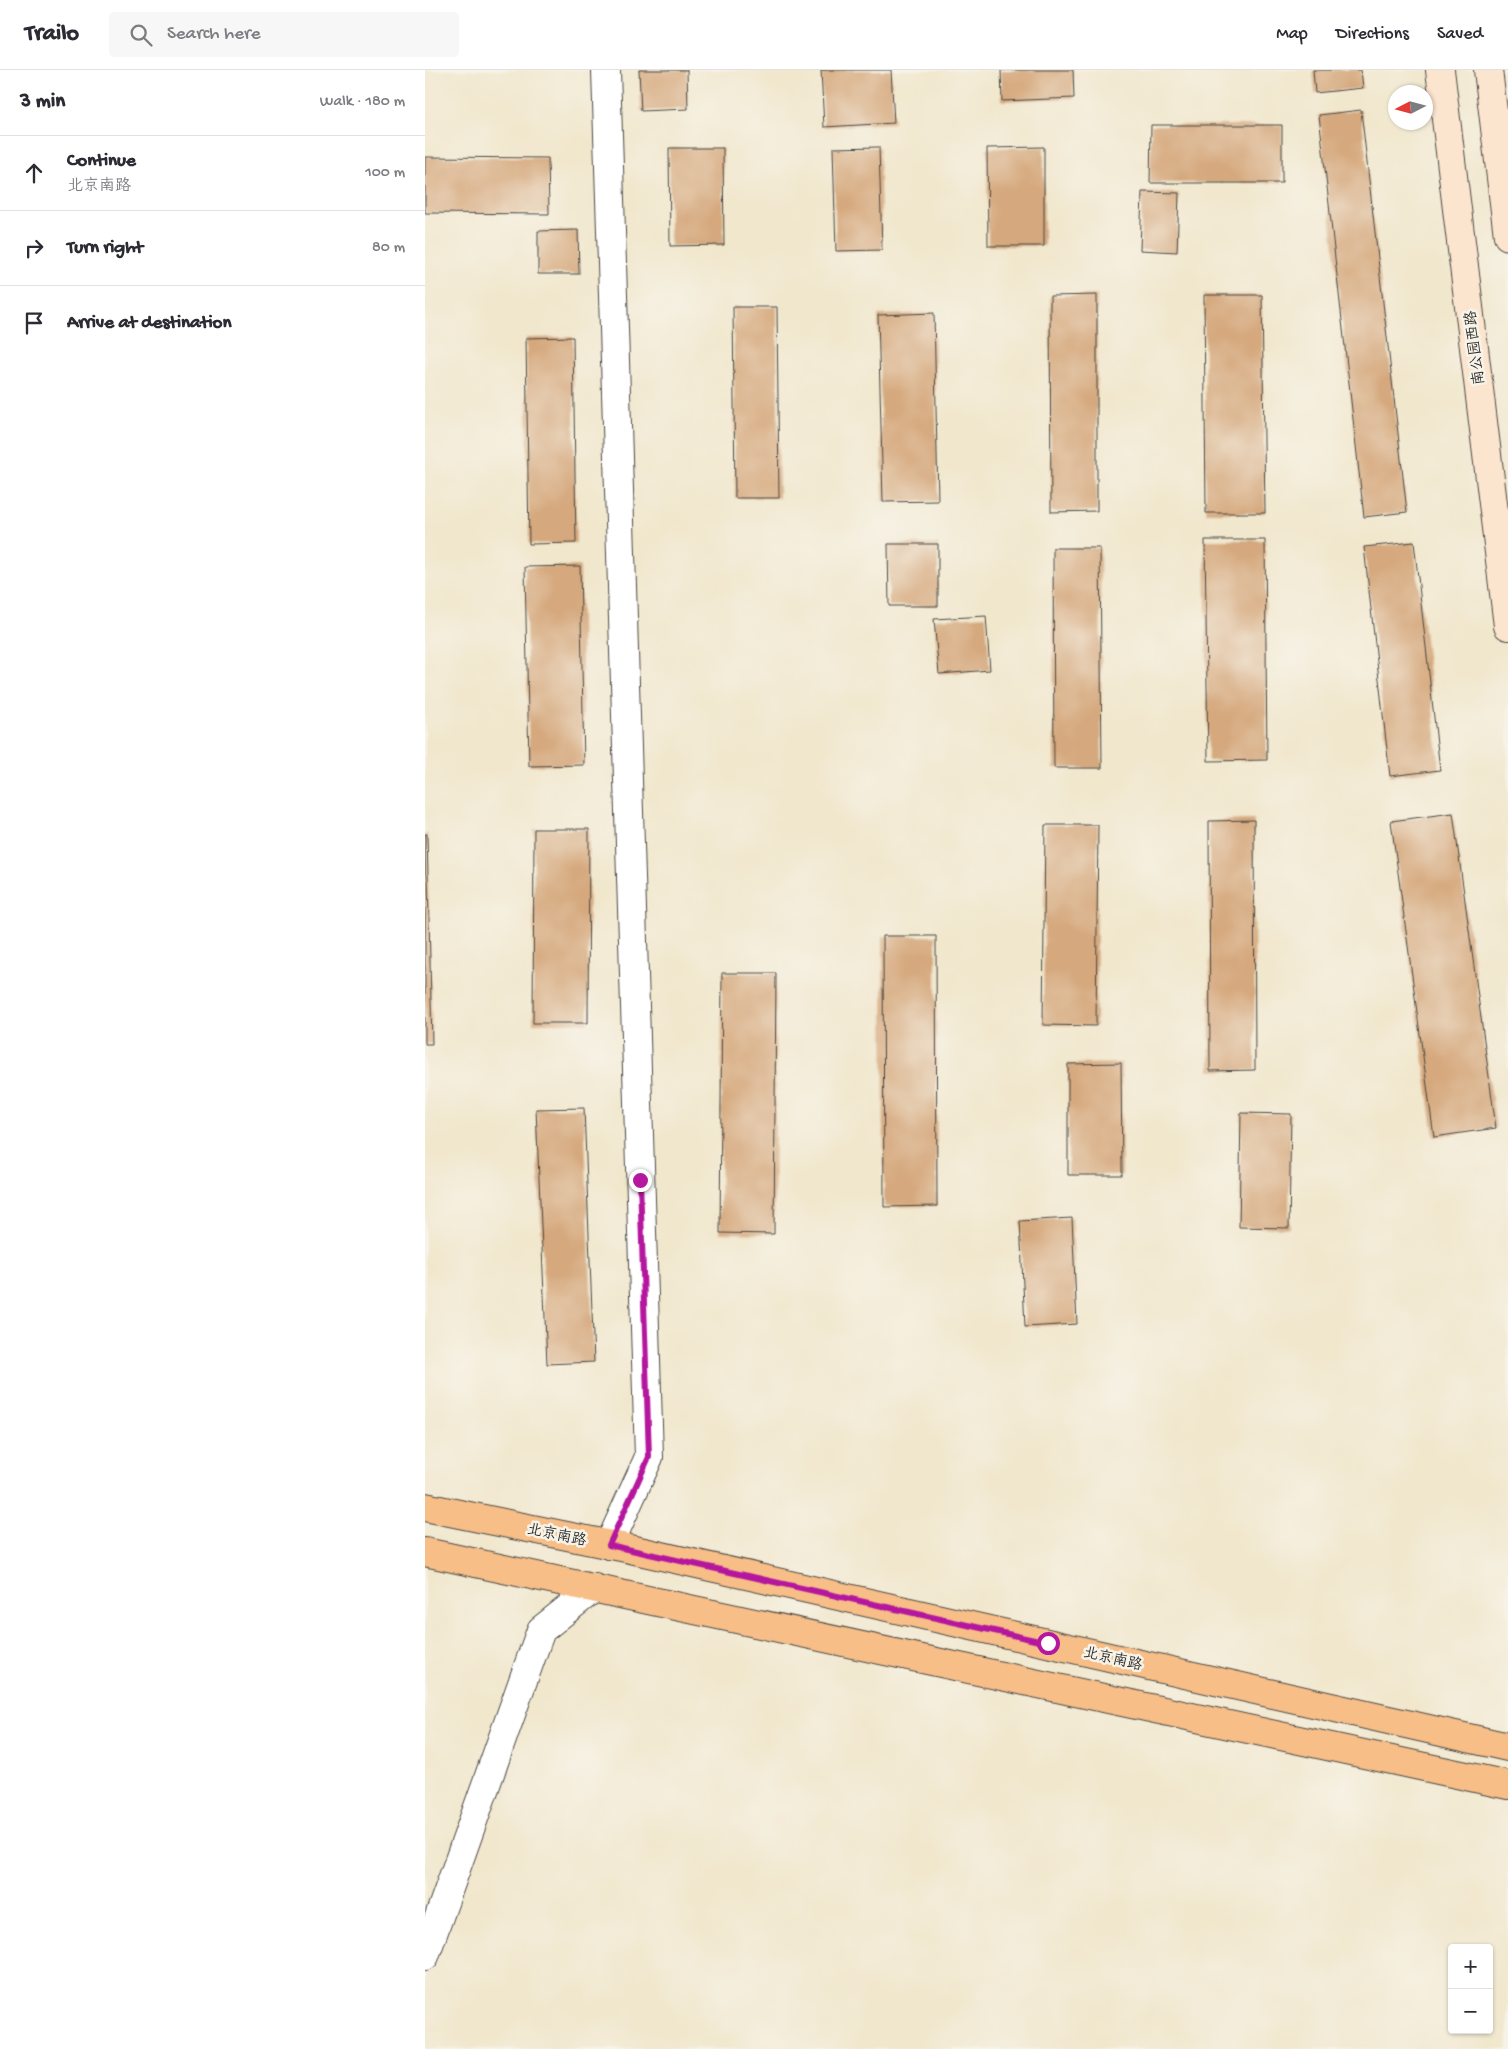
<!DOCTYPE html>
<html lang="en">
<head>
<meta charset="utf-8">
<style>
	:root { --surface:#fff; --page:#f7f7f7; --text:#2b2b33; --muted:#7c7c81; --line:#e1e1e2 }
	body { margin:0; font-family:"Gochi Hand","LXGW WenKai TC",sans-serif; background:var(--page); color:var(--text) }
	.controls { position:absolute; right:15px; bottom:15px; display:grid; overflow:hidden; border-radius:5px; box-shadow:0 1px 4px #0004 }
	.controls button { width:45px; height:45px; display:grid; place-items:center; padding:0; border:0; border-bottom:1px solid var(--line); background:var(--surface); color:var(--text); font:25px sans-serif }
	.compass { position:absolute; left:963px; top:15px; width:45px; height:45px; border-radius:50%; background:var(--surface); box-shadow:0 1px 4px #0004; rotate:264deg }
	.stop { position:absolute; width:15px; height:15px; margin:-11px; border:4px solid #b5179e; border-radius:50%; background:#fff }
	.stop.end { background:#b5179e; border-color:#fff; box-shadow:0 1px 5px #0008 }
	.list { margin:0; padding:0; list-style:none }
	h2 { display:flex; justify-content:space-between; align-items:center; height:65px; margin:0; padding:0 20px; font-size:21px }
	h2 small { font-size:16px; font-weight:400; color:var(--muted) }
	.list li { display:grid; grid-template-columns:32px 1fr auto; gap:15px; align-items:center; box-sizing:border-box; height:75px; padding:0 20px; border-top:1px solid var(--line) }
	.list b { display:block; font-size:19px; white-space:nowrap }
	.list p { margin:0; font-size:16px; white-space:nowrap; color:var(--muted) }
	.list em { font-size:16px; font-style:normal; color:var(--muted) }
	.icon { flex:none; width:28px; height:28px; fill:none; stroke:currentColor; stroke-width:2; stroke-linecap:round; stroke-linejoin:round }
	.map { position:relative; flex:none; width:1083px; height:1979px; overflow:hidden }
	header { display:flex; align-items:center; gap:30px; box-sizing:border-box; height:70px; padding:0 25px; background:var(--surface); border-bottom:1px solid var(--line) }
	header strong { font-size:24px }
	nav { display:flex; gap:28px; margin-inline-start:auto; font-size:18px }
	.search { width:350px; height:45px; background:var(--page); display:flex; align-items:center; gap:12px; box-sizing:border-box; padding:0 18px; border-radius:5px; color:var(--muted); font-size:19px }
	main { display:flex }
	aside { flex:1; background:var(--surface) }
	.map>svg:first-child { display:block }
	.building { fill:#d5a87d }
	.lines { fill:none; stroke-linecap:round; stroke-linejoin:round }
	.street-casing { stroke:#494743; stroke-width:30 }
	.secondary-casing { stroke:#494743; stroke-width:30 }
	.primary-casing { stroke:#494743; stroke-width:30 }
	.street { stroke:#fff; stroke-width:28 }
	.secondary { stroke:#fce5cf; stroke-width:28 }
	.primary { stroke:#f7be87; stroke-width:28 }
	.route { stroke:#b5179e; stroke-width:6 }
	.labels { text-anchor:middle; stroke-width:5; stroke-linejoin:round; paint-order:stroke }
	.street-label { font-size:15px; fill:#2b2b2b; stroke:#f7f3e8 }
</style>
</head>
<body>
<header>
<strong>Trailo</strong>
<div class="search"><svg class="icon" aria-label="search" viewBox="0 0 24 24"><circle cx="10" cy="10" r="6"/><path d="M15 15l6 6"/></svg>Search here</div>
<nav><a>Map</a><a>Directions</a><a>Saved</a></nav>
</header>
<main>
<aside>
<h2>3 min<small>Walk · 180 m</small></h2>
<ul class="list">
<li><svg class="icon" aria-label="ahead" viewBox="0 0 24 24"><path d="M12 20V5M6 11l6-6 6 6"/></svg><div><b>Continue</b><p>北京南路</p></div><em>100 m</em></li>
<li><svg class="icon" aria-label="right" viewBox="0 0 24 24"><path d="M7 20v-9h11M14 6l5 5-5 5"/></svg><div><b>Turn right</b></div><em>80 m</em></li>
<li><svg class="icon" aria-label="arrive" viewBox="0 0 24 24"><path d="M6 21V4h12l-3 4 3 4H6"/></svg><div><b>Arrive at destination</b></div></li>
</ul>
</aside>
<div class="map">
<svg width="1083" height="1979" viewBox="0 0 1083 1979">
	<rect width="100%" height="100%" fill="#f7f3e8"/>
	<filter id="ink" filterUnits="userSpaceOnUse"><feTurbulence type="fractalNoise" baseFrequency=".02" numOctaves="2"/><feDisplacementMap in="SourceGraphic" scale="10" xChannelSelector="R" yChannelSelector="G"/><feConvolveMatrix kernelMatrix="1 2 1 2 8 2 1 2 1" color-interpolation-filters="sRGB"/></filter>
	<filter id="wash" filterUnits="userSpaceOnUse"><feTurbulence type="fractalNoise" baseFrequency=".0096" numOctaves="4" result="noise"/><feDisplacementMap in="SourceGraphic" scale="20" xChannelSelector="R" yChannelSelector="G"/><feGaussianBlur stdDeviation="1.12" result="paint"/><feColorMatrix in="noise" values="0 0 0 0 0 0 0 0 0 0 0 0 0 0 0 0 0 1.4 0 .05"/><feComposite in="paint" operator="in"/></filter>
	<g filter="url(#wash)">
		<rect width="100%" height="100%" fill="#f1e7cd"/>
		<g id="blocks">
			<g class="building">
				<polygon points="214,0 262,0 263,39 216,41"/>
				<polygon points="396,0 466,0 469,53 399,57"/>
				<polygon points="576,0 648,0 649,28 577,31"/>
				<polygon points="888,0 936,0 938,18 890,23"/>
				<polygon points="936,40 982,442 939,447 894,45"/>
				<polygon points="726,55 857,55 857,113 725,113"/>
				<polygon points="454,77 457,180 411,181 408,78"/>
				<polygon points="619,77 619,176 563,176 562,78"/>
				<polygon points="244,78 298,78 299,175 245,176"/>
				<polygon points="0,87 123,88 124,144 0,143"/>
				<polygon points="717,122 754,123 752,182 715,180"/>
				<polygon points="153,160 154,204 113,204 113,161"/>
				<polygon points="672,225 672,441 626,442 625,226"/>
				<polygon points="779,225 837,225 840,443 781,443"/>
				<polygon points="308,237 352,237 354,428 310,428"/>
				<polygon points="509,243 513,431 458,432 453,245"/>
				<polygon points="148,267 151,473 104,474 101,268"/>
				<polygon points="780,470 840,470 842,690 783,691"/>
				<polygon points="989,472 1015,700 965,706 939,477"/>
				<polygon points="463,474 513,474 513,536 464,536"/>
				<polygon points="628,478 675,478 677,698 629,698"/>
				<polygon points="155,496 159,695 104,696 100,497"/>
				<polygon points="561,546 565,600 514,604 509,549"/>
				<polygon points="1028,743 1071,1058 1009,1067 966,751"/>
				<polygon points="829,750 830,1000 785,1001 784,751"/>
				<polygon points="620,755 673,755 671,956 618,955"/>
				<polygon points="109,759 164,759 163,953 108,953"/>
				<polygon points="0,764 2,764 7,974 0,974"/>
				<polygon points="458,866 511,866 512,1136 459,1137"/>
				<polygon points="297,903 351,903 349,1164 295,1163"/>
				<polygon points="696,993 697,1105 643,1105 643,994"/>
				<polygon points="159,1038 169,1292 122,1294 111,1039"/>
				<polygon points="816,1043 866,1044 864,1158 814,1157"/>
				<polygon points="647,1148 652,1254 600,1257 595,1151"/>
			</g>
		</g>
	</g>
	<g filter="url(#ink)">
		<use href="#blocks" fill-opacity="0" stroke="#494743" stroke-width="1"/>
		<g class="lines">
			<g class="street-casing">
				<g id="street">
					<polyline points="181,0 224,1387 184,1475"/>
					<polyline points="0,1886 116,1560 169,1518"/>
				</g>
			</g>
			<g class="secondary-casing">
				<g id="secondary">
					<polyline points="1015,0 1083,556"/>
					<polyline points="1063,0 1083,166"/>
				</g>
			</g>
			<g class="primary-casing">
				<g id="primary">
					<polyline points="0,1437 201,1478 1083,1677"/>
					<polyline points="0,1482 1083,1715"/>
				</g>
			</g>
			<use href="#street" class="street"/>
			<use href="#secondary" class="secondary"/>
			<use href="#primary" class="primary"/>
		</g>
	</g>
	<g class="lines" filter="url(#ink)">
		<polyline class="route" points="215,1110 224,1387 184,1475 623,1573"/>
	</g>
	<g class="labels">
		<g class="street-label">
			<text transform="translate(1049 278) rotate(-97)" y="5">南公园西路</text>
			<text transform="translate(132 1464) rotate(12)" y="5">北京南路</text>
			<text transform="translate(688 1588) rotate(13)" y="5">北京南路</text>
		</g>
	</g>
</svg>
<div class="controls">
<button>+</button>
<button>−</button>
</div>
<svg class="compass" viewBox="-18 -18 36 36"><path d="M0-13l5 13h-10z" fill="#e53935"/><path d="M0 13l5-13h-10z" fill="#7c7c81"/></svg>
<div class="stop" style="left:623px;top:1573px"></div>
<div class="stop end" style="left:215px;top:1110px"></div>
</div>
</main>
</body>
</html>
